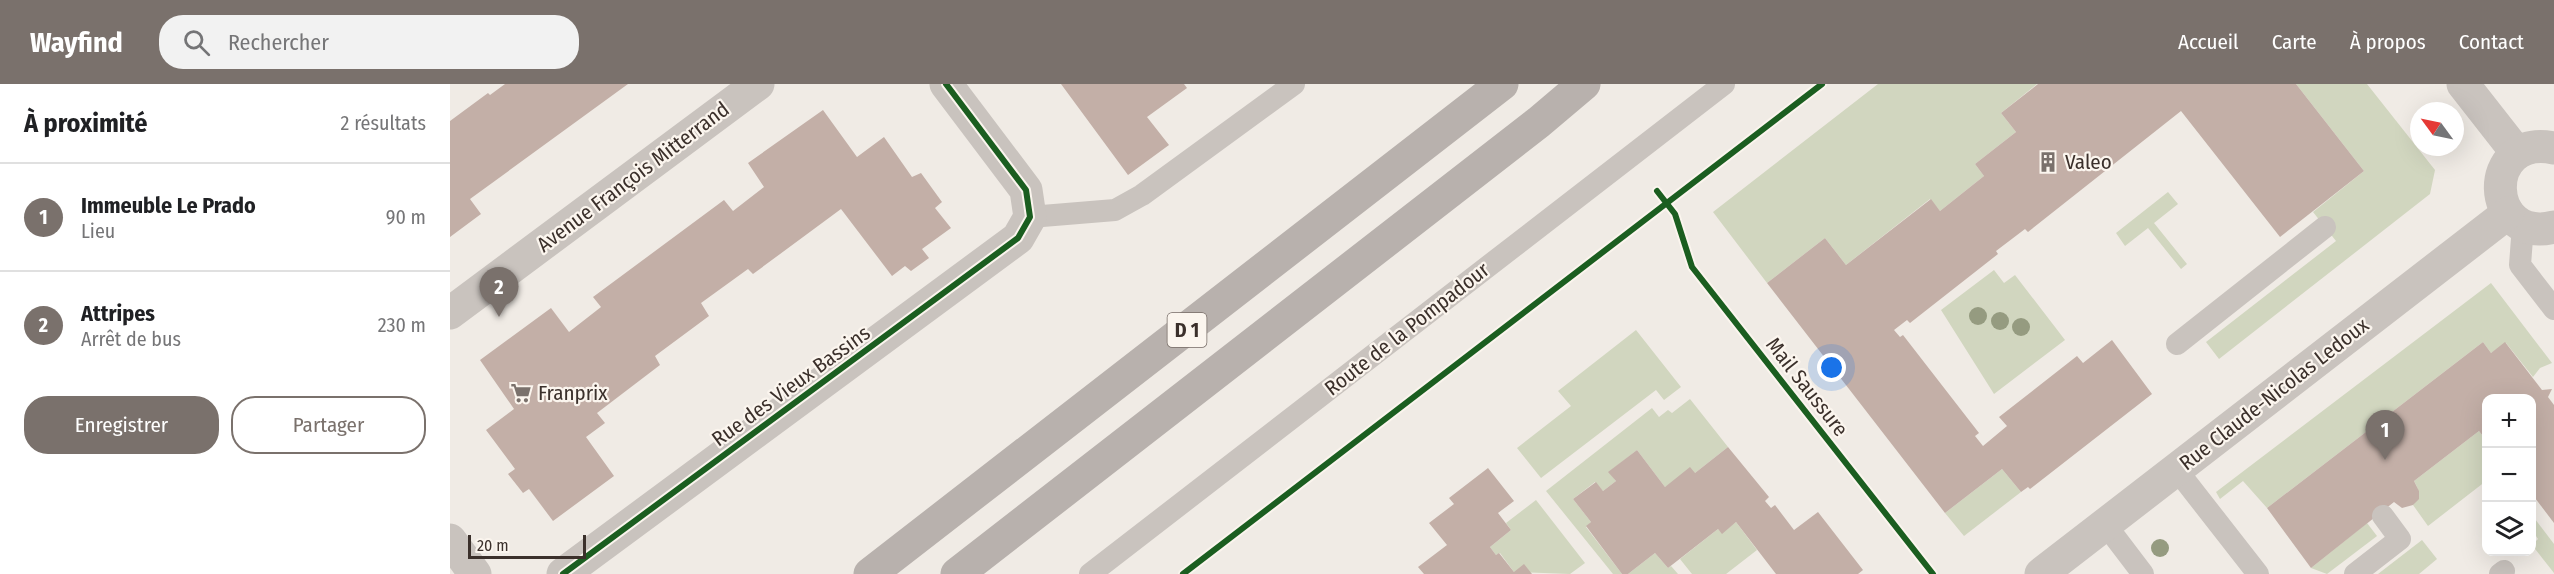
<!DOCTYPE html>
<html lang="fr">
<head>
<meta charset="utf-8">
<style>
	:root { --surface:#fff; --page:#f2f2f2; --text:#202124; --muted:#757577; --line:#e0e0e0; --accent:#7a716c }
	body { margin:0; font-family:"Fira Sans Condensed",sans-serif; background:var(--page); color:var(--text) }
	.controls { position:absolute; right:18px; bottom:18px; display:grid; overflow:hidden; border-radius:12px; box-shadow:0 6px 24px #0002 }
	.controls button { width:54px; height:54px; display:grid; place-items:center; padding:0; border:0; border-bottom:2px solid var(--line); background:var(--surface); color:var(--text); font:30px sans-serif }
	.compass { position:absolute; left:1960px; top:18px; width:54px; height:54px; border-radius:50%; background:var(--surface); box-shadow:0 6px 24px #0002; rotate:303deg }
	.scale { position:absolute; left:18px; bottom:15px; width:118px; box-sizing:border-box; padding-left:6px; border:3px solid #3b302b; border-top:0; font-size:16px; line-height:21px; white-space:nowrap; color:#3b302b; -webkit-text-stroke:4px #fbf5ee; paint-order:stroke }
	.you { position:absolute; left:1382px; top:284px; width:21px; height:21px; margin:-15px; border:4px solid #fff; border-radius:50%; background:#1a73e8; box-shadow:0 0 0 9px #1a73e833 }
	.badge { display:grid; place-items:center; width:39px; height:39px; border-radius:50%; background:var(--accent); color:#fff; font-size:20px; font-weight:700 }
	.pin { position:absolute; translate:-50% -50px; filter:drop-shadow(0 2px 3px #0008) }
	.pin::after { content:''; position:absolute; top:32px; width:21px; height:18px; background:inherit; clip-path:polygon(0 0,100% 0,50% 100%) }
	.list { margin:0; padding:0; list-style:none }
	h2 { display:flex; justify-content:space-between; align-items:center; height:78px; margin:0; padding:0 24px; font-size:26px }
	h2 small { font-size:20px; font-weight:400; color:var(--muted) }
	.list li { display:grid; grid-template-columns:39px 1fr auto; gap:18px; align-items:center; box-sizing:border-box; height:108px; padding:0 24px; border-top:2px solid var(--line) }
	.list b { display:block; font-size:22px; white-space:nowrap }
	.list p { margin:0; font-size:20px; white-space:nowrap; color:var(--muted) }
	.list em { font-size:20px; font-style:normal; color:var(--muted) }
	.actions { display:flex; gap:12px; padding:18px 24px }
	.actions a { flex:1; padding:14px 0; border:2px solid var(--accent); border-radius:24px; text-align:center; font-size:21px; color:var(--accent) }
	.actions .main { background:var(--accent); color:#fff }
	.icon { flex:none; width:33px; height:33px; fill:none; stroke:currentColor; stroke-width:2; stroke-linecap:round; stroke-linejoin:round }
	.map { position:relative; flex:none; width:2104px; height:490px; overflow:hidden }
	header { display:flex; align-items:center; gap:36px; box-sizing:border-box; height:84px; padding:0 30px; background:var(--accent); color:#fff }
	header strong { font-size:28px }
	nav { display:flex; gap:33px; margin-inline-start:auto; font-size:21px }
	.search { width:420px; height:54px; background:var(--page); display:flex; align-items:center; gap:15px; box-sizing:border-box; padding:0 21px; border-radius:24px; color:var(--muted); font-size:22px }
	main { display:flex }
	aside { flex:1; background:var(--surface) }
	.map>svg:first-child { display:block }
	.green { fill:#d1d6bf }
	.building { fill:#c3afa7 }
	.lines { fill:none; stroke-linecap:round; stroke-linejoin:round }
	.service { stroke:#c9c3be; stroke-width:22 }
	.minor { stroke:#c9c3be; stroke-width:33 }
	.primary { stroke:#b8b1ad; stroke-width:33 }
	.cycleway-casing { stroke:#fbf5ee; stroke-width:10 }
	.cycleway { stroke:#1b5e20; stroke-width:6 }
	.tree { fill:#959b80 }
	.labels { text-anchor:middle; stroke-width:4.5; stroke-linejoin:round; paint-order:stroke }
	.shield { fill:#fbf5ee; stroke:#756b66; stroke-width:1.5 }
	.shield-label { font-size:20px; font-weight:bold; fill:#3b302b }
	.poi-label { font-size:21px; fill:#3b302b; stroke:#fbf5ee; text-anchor:start }
	.street-label { font-size:21px; fill:#3b302b; stroke:#fbf5ee }
</style>
</head>
<body>
<header>
<strong>Wayfind</strong>
<div class="search"><svg class="icon" aria-label="search" viewBox="0 0 24 24"><circle cx="10" cy="10" r="6"/><path d="M15 15l6 6"/></svg>Rechercher</div>
<nav><a>Accueil</a><a>Carte</a><a>À propos</a><a>Contact</a></nav>
</header>
<main>
<aside>
<h2>À proximité<small>2 résultats</small></h2>
<ul class="list">
<li><span class="badge">1</span><div><b>Immeuble Le Prado</b><p>Lieu</p></div><em>90 m</em></li>
<li><span class="badge">2</span><div><b>Attripes</b><p>Arrêt de bus</p></div><em>230 m</em></li>
</ul>
<div class="actions"><a class="main">Enregistrer</a><a>Partager</a></div>
</aside>
<div class="map">
<svg width="2104" height="490" viewBox="0 0 2104 490">
	<rect width="100%" height="100%" fill="#f0ebe5"/>
	<g class="green">
		<polygon points="1428,0 1587,0 1551,29 1566,48 1525,80 1534,92 1490,127 1480,115 1396,181 1375,154 1317,199 1263,128"/>
		<polygon points="1846,0 1917,0 1985,86 1980,110 1769,275 1756,258 1886,157 1863,128 1914,87"/>
		<polygon points="1718,108 1728,120 1704,139 1737,180 1731,185 1698,144 1675,162 1666,149"/>
		<polygon points="1544,186 1554,199 1565,191 1615,256 1544,310 1491,226"/>
		<polygon points="2041,199 2102,279 2090,284 2083,293 2056,259 2041,269 2033,258 1817,424 1793,397 1770,415 1766,408"/>
		<polygon points="1186,246 1231,303 1214,316 1206,306 1091,394 1067,364 1121,322 1108,307"/>
		<polygon points="1240,315 1278,363 1245,389 1215,403 1187,366 1159,388 1166,397 1153,407 1145,398 1123,415 1141,438 1136,443 1172,490 1163,490 1096,407 1202,324 1209,333 1218,326 1222,329"/>
		<path d="M2029 347 2036 356V397L1978 442 1963 421C1971 412 1970 408 1964 397Z"/>
		<polygon points="1552,385 1571,408 1514,452 1495,429"/>
		<polygon points="1086,416 1135,479 1120,490 1064,488 1050,469 1046,471 1040,463 1061,446 1056,439"/>
		<polygon points="2082,431 2104,460 2104,489 2082,461 2088,455 2082,446"/>
		<polygon points="1286,438 1307,466 1276,490 1242,490 1230,475 1268,445 1272,449"/>
		<polygon points="1917,439 1927,452 1877,490 1861,484"/>
		<polygon points="1972,456 1987,475 1969,490 1928,490"/>
		<polygon points="1205,469 1218,484 1221,482 1228,490 1178,490"/>
	</g>
	<g class="building">
		<polygon points="55,0 178,0 20,115 31,130 0,153 0,37 38,9 40,11"/>
		<polygon points="611,0 734,0 737,4 697,33 719,61 678,91"/>
		<polygon points="1588,0 1846,0 1914,87 1830,153 1731,27 1578,148 1575,145 1546,167 1548,170 1460,239 1457,236 1444,246 1450,253 1453,251 1529,349 1525,352 1533,362 1557,342 1549,333 1627,272 1633,279 1662,256 1702,310 1580,405 1578,403 1571,408 1552,385 1495,429 1317,199 1375,154 1396,181 1481,115 1490,127 1534,92 1525,80 1566,48 1551,29"/>
		<polygon points="373,26 407,73 434,53 462,93 471,89 492,118 485,124 501,144 472,165 479,174 461,187 455,182 442,192 391,125 303,190 298,185 251,219 259,232 205,272 210,281 147,329 155,339 136,353 164,392 103,437 79,405 73,409 58,390 65,385 36,346 64,325 30,276 101,224 119,248 151,223 143,213 274,116 283,127 314,103 298,79"/>
		<polygon points="2033,258 2041,269 2055,258 2092,306 2102,305 2098,313 2104,321 2104,439 2082,410 2082,314 2036,314 2036,356 2029,347 1964,397 1969,407 1969,415 1963,421 1952,424 1944,418 1861,484 1817,424"/>
		<polygon points="1278,363 1319,413 1315,417 1321,424 1325,421 1344,446 1368,428 1413,486 1408,490 1326,490 1286,438 1272,450 1268,445 1218,484 1205,469 1178,490 1172,490 1136,442 1141,438 1123,415 1146,398 1153,407 1166,397 1158,388 1187,366 1215,403 1240,383 1245,389"/>
		<polygon points="1038,384 1064,417 1048,429 1061,446 1040,463 1046,471 1049,469 1064,488 1074,480 1082,490 974,490 968,483 997,461 979,439 1004,420 999,414"/>
	</g>
	<g class="lines">
		<g class="service">
			<polyline points="580,133 665,126 692,111 844,0"/>
			<polyline points="2073,141 2070,181 2104,225"/>
			<polyline points="1727,260 1875,143"/>
			<polyline points="1726,385 1808,490"/>
			<polyline points="1655,440 1693,490"/>
			<polyline points="640,490 1274,0"/>
			<polyline points="1905,490 1950,455 1933,432"/>
			<polyline points="2050,490 2054,487"/>
		</g>
		<g class="minor">
			<polyline points="2013,0 2067,69"/>
			<path d="M2104 64C2030 49 2035 161 2104 143"/>
			<polyline points="0,229 308,0"/>
			<polyline points="0,456 25,490"/>
			<polyline points="113,490 568,154 580,133 576,106 496,0"/>
			<polyline points="1591,490 2058,129"/>
		</g>
		<g class="primary">
			<polyline points="420,490 1052,0"/>
			<polyline points="507,490 1089,38 1134,0"/>
		</g>
		<g class="cycleway-casing">
			<g id="cycleway">
				<polyline points="1207,107 1225,130 1242,183 1483,490"/>
				<polyline points="113,490 568,154 580,133 576,106 496,0"/>
				<polyline points="733,490 1372,0"/>
			</g>
		</g>
		<use href="#cycleway" class="cycleway"/>
	</g>
	<g class="tree">
		<circle cx="1528" cy="232" r="9"/>
		<circle cx="1550" cy="237" r="9"/>
		<circle cx="1571" cy="243" r="9"/>
		<circle cx="1710" cy="464" r="9"/>
	</g>
	<defs>
		<g id="building-bare" transform="scale(1.62)"><path d="M-4-6H4V6H1V3H-1V6H-4ZM-2.5-4.3h1.7v1.8h-1.7ZM.8-4.3h1.7v1.8H.8ZM-2.5-1h1.7V.8h-1.7ZM.8-1h1.7V.8H.8Z" fill="#7a716c" stroke="#fbf5ee" stroke-width="2.5" paint-order="stroke"/></g>
		<g id="supermarket-bare" transform="scale(1.62)"><path d="M-6-5.5h2.5l.6 2H6L4.5 2H-2.5L-4.4-4H-6ZM-1.5 3.2a1.3 1.3 0 1 0 .1 0ZM3 3.2a1.3 1.3 0 1 0 .1 0Z" fill="#7a716c" stroke="#fbf5ee" stroke-width="2.5" paint-order="stroke"/></g>
	</defs>
	<g fill-rule="evenodd">
		<use href="#building-bare" x="1598" y="78"/>
		<use href="#supermarket-bare" x="71" y="309"/>
	</g>
	<g class="labels">
		<rect class="shield" x="717.5" y="229" width="39" height="34" rx="4.5"/>
		<g class="shield-label">
			<text x="737" y="253">D 1</text>
		</g>
		<g class="poi-label">
			<text x="1615" y="85">Valeo</text>
			<text x="88" y="316">Franprix</text>
		</g>
		<g class="street-label">
			<text transform="translate(183 93) rotate(-37)" y="7">Avenue François Mitterrand</text>
			<text transform="translate(957 245) rotate(-38)" y="7">Route de la Pompadour</text>
			<text transform="translate(341 302) rotate(-36)" y="7">Rue des Vieux Bassins</text>
			<text transform="translate(1357 303) rotate(52)" y="7">Mail Saussure</text>
			<text transform="translate(1824 310) rotate(-38)" y="7">Rue Claude-Nicolas Ledoux</text>
		</g>
	</g>
</svg>
<div class="controls">
<button>+</button>
<button>−</button>
<button><svg class="icon" aria-label="layers" viewBox="0 0 24 24"><path d="M12 4l9 5-9 5-9-5zM3 14l9 5 9-5"/></svg></button>
</div>
<svg class="compass" viewBox="-18 -18 36 36"><path d="M0-13l5 13h-10z" fill="#e53935"/><path d="M0 13l5-13h-10z" fill="#757577"/></svg>
<div class="scale">20 m</div>
<div class="you"></div>
<div class="pin badge" style="left:1935px;top:376px">1</div>
<div class="pin badge" style="left:49px;top:233px">2</div>
</div>
</main>
</body>
</html>
